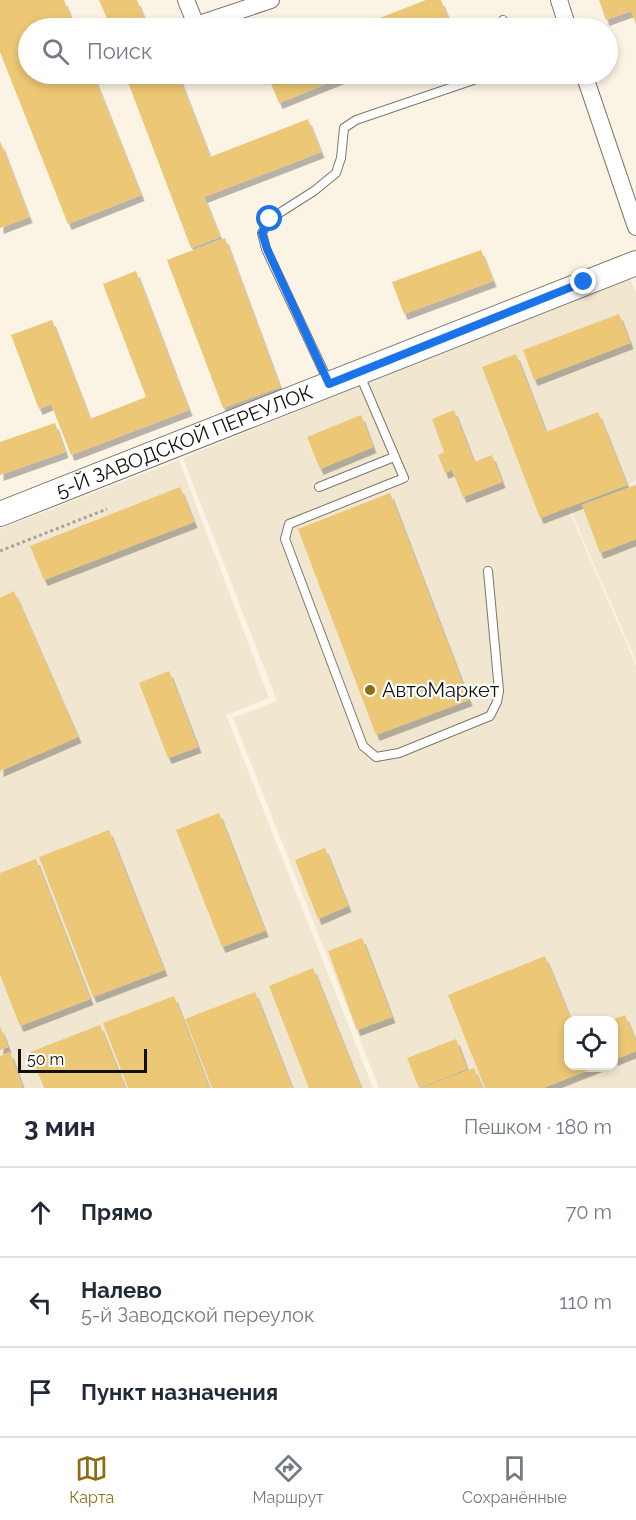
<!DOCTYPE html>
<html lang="ru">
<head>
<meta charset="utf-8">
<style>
	:root { --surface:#fff; --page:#f6f6f7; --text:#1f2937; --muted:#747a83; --line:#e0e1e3; --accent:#8e6d11 }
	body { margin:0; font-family:Raleway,sans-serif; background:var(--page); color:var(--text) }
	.controls { position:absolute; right:18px; bottom:18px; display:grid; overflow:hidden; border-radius:12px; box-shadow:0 3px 9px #0003 }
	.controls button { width:54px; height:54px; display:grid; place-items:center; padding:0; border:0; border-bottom:2px solid var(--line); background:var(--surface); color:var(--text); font:30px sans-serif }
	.scale { position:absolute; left:18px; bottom:15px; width:129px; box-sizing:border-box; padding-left:6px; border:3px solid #12100a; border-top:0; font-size:16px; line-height:21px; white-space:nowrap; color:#12100a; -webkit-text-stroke:4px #fff; paint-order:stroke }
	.stop { position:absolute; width:18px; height:18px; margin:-14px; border:4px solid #1a73e8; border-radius:50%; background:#fff }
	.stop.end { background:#1a73e8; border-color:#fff; box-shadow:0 2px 6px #0008 }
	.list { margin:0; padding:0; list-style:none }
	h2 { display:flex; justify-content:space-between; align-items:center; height:78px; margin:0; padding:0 24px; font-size:26px }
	h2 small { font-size:20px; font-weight:400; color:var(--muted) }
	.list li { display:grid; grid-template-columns:39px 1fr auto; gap:18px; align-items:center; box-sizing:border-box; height:90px; padding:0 24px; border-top:2px solid var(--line) }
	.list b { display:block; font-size:22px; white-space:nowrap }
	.list p { margin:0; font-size:20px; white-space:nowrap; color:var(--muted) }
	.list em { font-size:20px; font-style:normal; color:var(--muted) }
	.icon { flex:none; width:33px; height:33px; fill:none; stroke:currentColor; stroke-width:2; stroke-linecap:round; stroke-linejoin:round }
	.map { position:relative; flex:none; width:636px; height:1088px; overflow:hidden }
	.search { position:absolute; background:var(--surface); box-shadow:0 3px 9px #0003; left:18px; right:18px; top:18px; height:66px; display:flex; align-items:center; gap:15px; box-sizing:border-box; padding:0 21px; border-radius:33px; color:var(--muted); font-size:22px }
	.sheet { height:348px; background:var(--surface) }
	nav { display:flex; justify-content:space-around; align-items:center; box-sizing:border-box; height:84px; border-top:2px solid var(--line); background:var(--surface); font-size:16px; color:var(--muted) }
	nav a { display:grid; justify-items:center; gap:3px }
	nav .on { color:var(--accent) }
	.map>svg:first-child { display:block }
	.built { fill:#f1e7d0; fill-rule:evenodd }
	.building { fill:#ecc774; filter:url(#shadow) }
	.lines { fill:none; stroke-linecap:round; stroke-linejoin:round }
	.lane-casing { stroke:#7e7769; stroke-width:10 }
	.street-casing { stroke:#7e7769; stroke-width:18 }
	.secondary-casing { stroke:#7e7769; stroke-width:26 }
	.path { stroke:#a9a397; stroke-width:3; stroke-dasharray:3 3; stroke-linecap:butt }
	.lane { stroke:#fff; stroke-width:8 }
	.street { stroke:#fff; stroke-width:16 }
	.secondary { stroke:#fff; stroke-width:24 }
	.route { stroke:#1a73e8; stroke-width:8 }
	.poi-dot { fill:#8e6d11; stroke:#fff; stroke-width:2 }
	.labels { text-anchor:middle; stroke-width:4.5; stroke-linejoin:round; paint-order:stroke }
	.street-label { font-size:20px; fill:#12100a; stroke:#fff }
	.poi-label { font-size:20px; fill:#12100a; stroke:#fff; text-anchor:start }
</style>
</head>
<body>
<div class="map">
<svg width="636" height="1088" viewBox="0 0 636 1088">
	<defs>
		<filter id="shadow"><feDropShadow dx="3.5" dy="6" stdDeviation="0" flood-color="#0004"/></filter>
	</defs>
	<rect width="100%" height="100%" fill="#fbf3e3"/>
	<g class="built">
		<path d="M630 279 636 292V481L617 489 636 483V661L570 509 569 510 636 666V1088H379L233 718 277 701 183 458 592 291ZM568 1020H614V1066H568Z"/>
		<polygon points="179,460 269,698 226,715 373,1088 0,1088 0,529"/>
	</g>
	<g class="building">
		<polygon points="0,0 64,0 75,28 28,28 28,74 93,74 141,195 68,224 0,52"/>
		<polygon points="99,0 137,0 148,28 111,28"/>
		<polygon points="426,0 441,0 452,28 354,28"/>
		<polygon points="599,0 636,0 636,24 631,11 606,20"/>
		<polygon points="136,74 178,74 210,157 308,119 321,152 204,197 220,237 191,248 126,77"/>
		<polygon points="267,74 351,74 279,103"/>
		<polygon points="0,141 29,217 0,228"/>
		<polygon points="225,238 280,387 223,408 167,260"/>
		<polygon points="481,250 493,281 404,314 392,282"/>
		<polygon points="136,271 189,410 71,455 51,404 39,409 11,335 52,320 90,419 146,397 103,284"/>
		<polygon points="619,314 630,343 534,380 523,350"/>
		<polygon points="516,354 546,432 598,412 627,485 540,518 482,367"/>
		<polygon points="454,410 474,462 492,455 502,482 463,497 452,470 445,473 438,455 444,452 432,419"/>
		<polygon points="361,415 373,447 320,469 307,437"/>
		<polygon points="55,423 65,452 0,475 0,442"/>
		<polygon points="636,485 636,539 600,553 582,505"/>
		<polygon points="180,487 194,522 44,580 30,546"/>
		<polygon points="390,493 469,700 376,735 298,529"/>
		<polygon points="14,591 78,737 0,771 0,598"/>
		<polygon points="169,671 198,747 168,758 139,683"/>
		<polygon points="219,813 265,931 222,947 176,830"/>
		<polygon points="109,830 164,970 93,997 39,857"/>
		<polygon points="325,848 348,906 318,919 295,860"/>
		<polygon points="36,859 90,999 20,1026 0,975 0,873"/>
		<polygon points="362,938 392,1017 357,1030 328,951"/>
		<polygon points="545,956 571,1020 568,1020 568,1066 599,1066 543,1088 485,1088 448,995"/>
		<polygon points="313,968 361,1088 309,1088 269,986"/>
		<polygon points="255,992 292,1088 212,1088 185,1019"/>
		<polygon points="174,996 209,1088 128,1088 103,1023"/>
		<polygon points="625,1015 636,1042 636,1051 614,1060 614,1019"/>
		<polygon points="100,1025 125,1088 44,1088 30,1052"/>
		<polygon points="0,1026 8,1047 0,1050"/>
		<polygon points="456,1039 467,1069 419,1088 407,1058"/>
		<polygon points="10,1052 23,1088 0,1088 0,1056"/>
		<polygon points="474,1068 482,1088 422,1088"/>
	</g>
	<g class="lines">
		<g class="lane-casing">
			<g id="lane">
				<polyline points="503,20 506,28"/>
				<polyline points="359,373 404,478 289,524 285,539 363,746 376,757 399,753 490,716 497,702 499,691 488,571"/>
				<polyline points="329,383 266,249 262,233 270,219 314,191 336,173 341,158 344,128 356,120 491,74"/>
				<polyline points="319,487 394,457"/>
			</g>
		</g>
		<g class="street-casing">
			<g id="street">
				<polyline points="186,0 196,25 271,0"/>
				<polyline points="559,0 568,28"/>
				<polyline points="584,74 636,227"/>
			</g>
		</g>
		<g class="secondary-casing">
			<g id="secondary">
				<path id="s1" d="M0 514 636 263"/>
			</g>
		</g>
		<polyline class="path" points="0,551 107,509"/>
		<use href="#lane" class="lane"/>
		<use href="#street" class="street"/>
		<use href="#secondary" class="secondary"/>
	</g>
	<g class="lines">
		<polyline class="route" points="270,219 262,233 267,249 329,384 584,282"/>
	</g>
	<circle class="poi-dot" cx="370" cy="690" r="6"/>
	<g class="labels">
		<g class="street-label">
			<text dy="7" stroke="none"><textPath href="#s1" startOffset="198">5-Й ЗАВОДСКОЙ ПЕРЕУЛОК</textPath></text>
		</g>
		<g class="poi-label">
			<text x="382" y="697">АвтоМаркет</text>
		</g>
	</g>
</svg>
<div class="controls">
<button><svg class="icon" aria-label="locate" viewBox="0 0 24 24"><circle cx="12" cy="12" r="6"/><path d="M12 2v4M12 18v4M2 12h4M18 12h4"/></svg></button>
</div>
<div class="scale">50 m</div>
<div class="stop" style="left:270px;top:219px"></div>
<div class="stop end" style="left:584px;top:282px"></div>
<div class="search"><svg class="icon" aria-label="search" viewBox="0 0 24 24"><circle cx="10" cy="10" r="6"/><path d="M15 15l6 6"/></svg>Поиск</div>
</div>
<section class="sheet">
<h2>3 мин<small>Пешком · 180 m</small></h2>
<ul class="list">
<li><svg class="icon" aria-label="ahead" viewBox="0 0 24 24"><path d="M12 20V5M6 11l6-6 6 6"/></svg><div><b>Прямо</b></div><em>70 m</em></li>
<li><svg class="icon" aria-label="left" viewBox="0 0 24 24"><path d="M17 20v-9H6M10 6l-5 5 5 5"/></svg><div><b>Налево</b><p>5-й Заводской переулок</p></div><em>110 m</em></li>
<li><svg class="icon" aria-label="arrive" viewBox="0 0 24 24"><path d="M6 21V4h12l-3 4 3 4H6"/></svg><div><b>Пункт назначения</b></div></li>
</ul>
</section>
<nav>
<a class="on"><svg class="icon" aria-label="map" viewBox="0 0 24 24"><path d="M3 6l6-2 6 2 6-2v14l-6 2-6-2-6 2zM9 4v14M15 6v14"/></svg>Карта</a>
<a><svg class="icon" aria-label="directions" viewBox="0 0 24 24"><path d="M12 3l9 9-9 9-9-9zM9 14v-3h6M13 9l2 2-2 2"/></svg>Маршрут</a>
<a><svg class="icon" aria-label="saved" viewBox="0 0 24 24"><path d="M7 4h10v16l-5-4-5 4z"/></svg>Сохранённые</a>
</nav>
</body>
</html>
